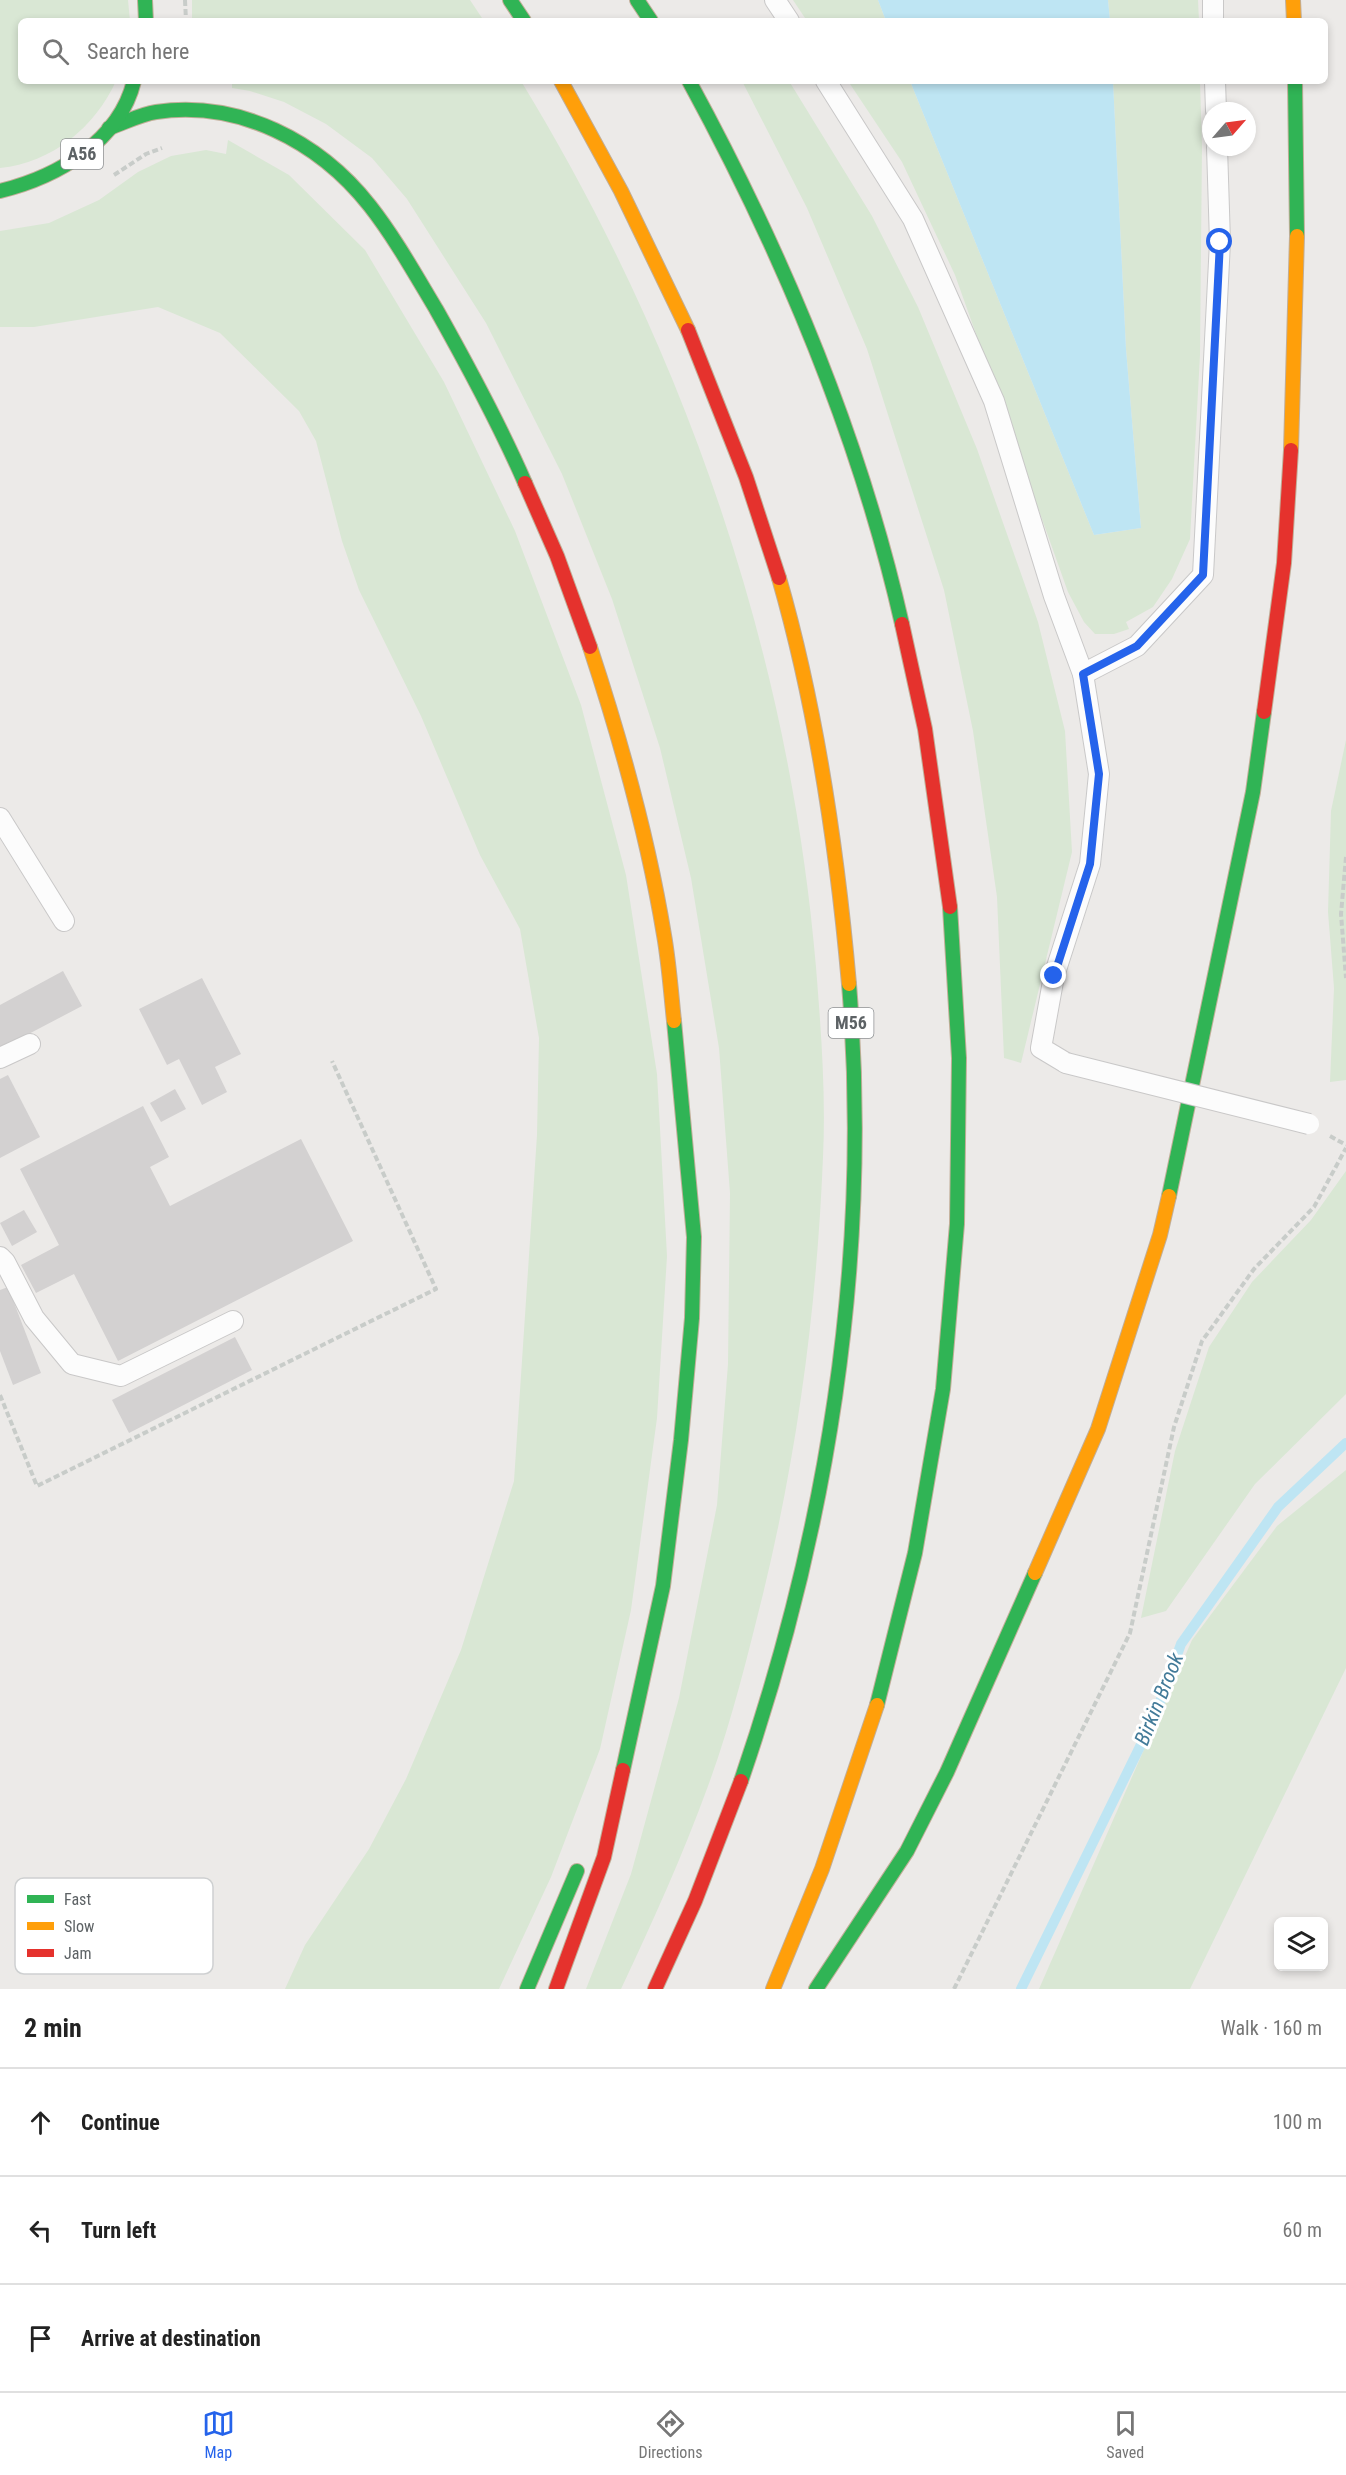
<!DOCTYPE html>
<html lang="en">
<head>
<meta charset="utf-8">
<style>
	:root { --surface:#fff; --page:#f6f6f6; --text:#222; --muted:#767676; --line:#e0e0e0; --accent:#2563eb }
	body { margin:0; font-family:"Roboto Condensed",sans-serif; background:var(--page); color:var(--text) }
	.controls { position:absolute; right:18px; bottom:18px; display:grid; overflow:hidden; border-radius:9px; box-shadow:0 3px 9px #0003 }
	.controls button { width:54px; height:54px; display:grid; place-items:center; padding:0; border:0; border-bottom:2px solid var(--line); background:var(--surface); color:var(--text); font:30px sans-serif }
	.compass { position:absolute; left:1202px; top:102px; width:54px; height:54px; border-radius:50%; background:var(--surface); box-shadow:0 3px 9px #0003; rotate:62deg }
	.stop { position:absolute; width:18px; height:18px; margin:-14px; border:4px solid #2563eb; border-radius:50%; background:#fff }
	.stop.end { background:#2563eb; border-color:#fff; box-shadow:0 2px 6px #0008 }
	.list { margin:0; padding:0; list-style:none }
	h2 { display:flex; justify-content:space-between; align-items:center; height:78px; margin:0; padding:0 24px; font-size:26px }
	h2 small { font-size:20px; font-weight:400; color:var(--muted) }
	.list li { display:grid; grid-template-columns:39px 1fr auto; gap:18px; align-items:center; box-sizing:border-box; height:108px; padding:0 24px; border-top:2px solid var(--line) }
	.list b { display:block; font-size:22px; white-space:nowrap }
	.list em { font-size:20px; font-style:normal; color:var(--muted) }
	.icon { flex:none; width:33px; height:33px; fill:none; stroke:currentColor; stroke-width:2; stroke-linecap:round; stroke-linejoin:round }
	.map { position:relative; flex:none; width:1346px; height:1989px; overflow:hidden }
	.search { position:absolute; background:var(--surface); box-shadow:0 3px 9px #0003; left:18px; right:18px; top:18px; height:66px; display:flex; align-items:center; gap:15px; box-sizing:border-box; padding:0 21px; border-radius:9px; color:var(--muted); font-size:22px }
	.sheet { height:402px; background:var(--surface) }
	nav { display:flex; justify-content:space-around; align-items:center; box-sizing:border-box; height:84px; border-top:2px solid var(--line); background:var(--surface); font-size:16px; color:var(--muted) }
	nav a { display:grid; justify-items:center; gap:3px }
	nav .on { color:var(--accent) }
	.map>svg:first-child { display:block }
	.green { fill:#d9e7d4 }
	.water { fill:#bee5f3 }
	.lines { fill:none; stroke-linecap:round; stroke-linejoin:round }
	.stream { stroke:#bee5f3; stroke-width:10 }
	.building { fill:#d3d1d1 }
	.lane-casing { stroke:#c9c8c8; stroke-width:22 }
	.fast-casing { stroke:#c1ae98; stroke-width:16 }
	.slow-casing { stroke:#c1ae98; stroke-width:16 }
	.jam-casing { stroke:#c1ae98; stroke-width:16 }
	.path { stroke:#c8ccc9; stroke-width:4; stroke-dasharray:6 3; stroke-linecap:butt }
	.lane { stroke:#fcfcfc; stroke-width:20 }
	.fast { stroke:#30b455; stroke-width:14 }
	.slow { stroke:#ff9f0a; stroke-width:14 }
	.jam { stroke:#e5322d; stroke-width:14 }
	.lane-bridge-casing { stroke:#c9c8c8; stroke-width:22; stroke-linecap:butt }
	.lane-bridge { stroke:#fcfcfc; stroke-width:20 }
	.route { stroke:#2563eb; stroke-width:8 }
	.labels { text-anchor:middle; stroke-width:6; stroke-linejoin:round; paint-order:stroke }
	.shield { fill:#fff; stroke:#8e9193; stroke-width:1.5 }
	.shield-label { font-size:18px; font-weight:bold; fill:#5d6265 }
	.water-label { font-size:21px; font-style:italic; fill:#437b99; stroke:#fff }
	.key { fill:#fff; stroke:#ced0d1; stroke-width:1.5 }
	.key-label { font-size:16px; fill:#5d6265 }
</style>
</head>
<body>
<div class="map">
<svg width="1346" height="1989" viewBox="0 0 1346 1989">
	<rect width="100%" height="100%" fill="#eceae8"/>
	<g class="green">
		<path d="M0 0H128L130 21H21V81H116C95 127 52 163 0 168Z"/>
		<polygon points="192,0 470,0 484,21 192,21"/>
		<polygon points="793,0 878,0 886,21 807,21"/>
		<polygon points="1108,0 1198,0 1199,21 1110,21"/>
		<path d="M232 81H521C685 350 789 652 816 967 821 1030 826 1094 823 1157 817 1305 798 1450 763 1594 747 1658 731 1724 708 1786 683 1855 652 1923 621 1989H586L631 1874 679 1698 717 1505 728 1364 730 1193 719 1048 691 878 660 748 612 599 562 474 486 323 407 199 372 158 326 124 284 102 250 91 232 88Z"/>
		<polygon points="742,81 789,81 872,216 918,307 977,449 1038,622 1065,731 1072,852 1021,1063 1004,1058 997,897 973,731 944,590 867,349 807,208"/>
		<polygon points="848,81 910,81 1094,535 1141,528 1126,349 1113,81 1200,81 1202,147 1200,355 1190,539 1172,579 1153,607 1126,622 1129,629 1114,634 1095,634 1084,622 1068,592 955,275 902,162"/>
		<polygon points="228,140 289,175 365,250 444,382 515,531 581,705 626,875 657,1074 667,1256 657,1418 631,1610 600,1749 551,1877 499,1989 285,1989 305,1945 369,1849 406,1779 461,1650 514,1481 537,1135 539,1038 520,929 480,855 421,716 359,590 342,541 316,441 299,411 220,333 158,307 34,327 0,327 0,231 49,223 99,200 138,172 171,156 206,150 226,154"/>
		<polygon points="1346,740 1346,1080 1330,1082 1334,988 1328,912 1331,811"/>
		<polygon points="1346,1171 1346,1394 1255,1484 1166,1611 1141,1618 1175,1451 1209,1347 1252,1282 1311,1220"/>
		<polygon points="1346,1470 1346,1668 1190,1989 1039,1989 1192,1640 1277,1526"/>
	</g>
	<g class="water">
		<polygon points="878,0 1108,0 1110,21 886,21"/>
		<polygon points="910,81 1113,81 1126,349 1141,528 1094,535"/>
	</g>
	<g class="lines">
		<polyline class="stream" points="1021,1989 1155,1716 1181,1644 1278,1507 1346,1443"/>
	</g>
	<g class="building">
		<polygon points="63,971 82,1006 0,1049 0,1005"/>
		<polygon points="202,978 241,1054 215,1067 227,1092 202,1105 179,1059 167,1065 139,1009"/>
		<polygon points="8,1075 40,1137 0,1158 0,1079"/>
		<polygon points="175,1089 186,1109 161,1122 150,1103"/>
		<polygon points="143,1106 169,1157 150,1167 170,1206 301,1139 353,1241 118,1361 74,1274 36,1293 21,1265 59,1245 20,1169"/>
		<polygon points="24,1210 37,1232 12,1246 0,1223"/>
		<polygon points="8,1287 41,1373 13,1385 0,1351 0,1290"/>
		<polygon points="235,1337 252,1370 129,1433 112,1400"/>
	</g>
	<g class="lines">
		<g class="lane-casing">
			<g id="lane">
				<polyline points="775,0 789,21"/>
				<polyline points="1213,0 1213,21"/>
				<polyline points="826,81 913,219 994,401 1054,596 1083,674"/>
				<polyline points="1215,81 1216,111"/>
				<polyline points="0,818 64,921"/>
				<polyline points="0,1058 30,1044"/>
				<polyline points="1066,1063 1041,1048 1054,976 1090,864 1099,774 1083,674 1137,646 1203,575 1220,242 1217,147"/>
				<polyline points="0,1257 5,1262 34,1318 72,1364 121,1376 233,1321"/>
			</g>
		</g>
		<g class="fast-casing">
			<g id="fast">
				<polyline points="145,0 146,21"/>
				<polyline points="510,0 524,21"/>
				<polyline points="637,0 651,21"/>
				<path d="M689 81C782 252 859 434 902 624"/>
				<polyline points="1295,81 1297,236"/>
				<path d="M109 128C124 123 141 114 156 112 239 100 319 141 370 206 395 238 415 274 436 309 468 366 499 423 525 483"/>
				<path d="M0 191C57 177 119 142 134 81"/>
				<polyline points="1169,1196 1253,792 1264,712"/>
				<polyline points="877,1705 915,1553 943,1389 957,1224 959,1058 950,907"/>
				<polyline points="623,1770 663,1586 681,1440 692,1318 694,1237 674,1021"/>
				<path d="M741 1781C829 1524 871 1256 849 984"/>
				<polyline points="527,1989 577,1871"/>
				<polyline points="816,1989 907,1851 947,1772 1035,1573"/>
			</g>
		</g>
		<g class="slow-casing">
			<g id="slow">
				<polyline points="1293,0 1294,21"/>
				<polyline points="561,81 621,191 688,330"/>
				<polyline points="1291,450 1297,236"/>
				<path d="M779 578C817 710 837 848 849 984"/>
				<path d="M590 647C621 741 648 837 664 935 669 963 671 993 674 1021"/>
				<polyline points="1035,1573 1098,1429 1160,1235 1169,1196"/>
				<polyline points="773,1989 822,1869 877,1705"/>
			</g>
		</g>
		<g class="jam-casing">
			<g id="jam">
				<polyline points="688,330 746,477 779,578"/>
				<polyline points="525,483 557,556 590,647"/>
				<polyline points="902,624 925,729 950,907"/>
				<polyline points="1264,712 1284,563 1291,450"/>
				<polyline points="556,1989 604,1857 623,1770"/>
				<polyline points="655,1989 695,1901 741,1781"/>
			</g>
		</g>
		<g class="path">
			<polyline points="185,0 186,21"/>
			<polyline points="114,175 146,154 162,148"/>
			<polyline points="1346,857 1341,914 1346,978"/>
			<polyline points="1330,1136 1346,1145"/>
			<polyline points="0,1395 37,1486 436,1289 332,1061"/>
			<polyline points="954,1989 1130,1633 1174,1427 1202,1341 1254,1269 1314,1207 1346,1148"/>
		</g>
		<use href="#lane" class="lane"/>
		<use href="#fast" class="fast"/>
		<use href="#slow" class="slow"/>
		<use href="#jam" class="jam"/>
		<g class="lane-bridge-casing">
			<polyline id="lane-bridge" points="1066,1063 1309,1124"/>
		</g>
		<use href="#lane-bridge" class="lane-bridge"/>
	</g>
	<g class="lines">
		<polyline class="route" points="1054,976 1090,864 1099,774 1083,674 1137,646 1203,575 1220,242"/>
	</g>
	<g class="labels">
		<g class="shield">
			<rect x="61" y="139" width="42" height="30" rx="4.5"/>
			<rect x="828.5" y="1008" width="45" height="30" rx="4.5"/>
		</g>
		<g class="shield-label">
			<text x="82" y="160">A56</text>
			<text x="851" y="1029">M56</text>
		</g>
		<g class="water-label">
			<text transform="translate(1159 1699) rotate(-68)" y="7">Birkin Brook</text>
		</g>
	</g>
	<rect x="15" y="1878" width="198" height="96" rx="9" class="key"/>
	<rect x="27" y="1895" width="27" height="8" fill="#30b455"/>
	<rect x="27" y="1922" width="27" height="8" fill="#ff9f0a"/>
	<rect x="27" y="1949" width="27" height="8" fill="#e5322d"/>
	<g class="key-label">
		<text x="64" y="1905">Fast</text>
		<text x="64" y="1932">Slow</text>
		<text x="64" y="1959">Jam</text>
	</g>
</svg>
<div class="controls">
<button><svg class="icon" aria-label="layers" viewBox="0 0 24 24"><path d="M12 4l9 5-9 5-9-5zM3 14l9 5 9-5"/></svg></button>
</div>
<svg class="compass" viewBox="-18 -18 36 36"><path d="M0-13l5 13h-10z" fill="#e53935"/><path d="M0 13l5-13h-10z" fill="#767676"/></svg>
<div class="stop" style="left:1220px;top:242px"></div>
<div class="stop end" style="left:1054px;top:976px"></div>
<div class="search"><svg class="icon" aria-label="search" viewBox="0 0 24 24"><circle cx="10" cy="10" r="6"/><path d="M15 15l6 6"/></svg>Search here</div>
</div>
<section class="sheet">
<h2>2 min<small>Walk · 160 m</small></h2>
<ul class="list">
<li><svg class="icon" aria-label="ahead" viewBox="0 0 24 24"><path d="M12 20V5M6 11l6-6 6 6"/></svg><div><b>Continue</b></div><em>100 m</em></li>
<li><svg class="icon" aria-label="left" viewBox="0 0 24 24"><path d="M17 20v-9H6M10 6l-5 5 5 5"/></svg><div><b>Turn left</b></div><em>60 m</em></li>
<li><svg class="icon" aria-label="arrive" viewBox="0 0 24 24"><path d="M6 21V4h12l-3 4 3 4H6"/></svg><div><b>Arrive at destination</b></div></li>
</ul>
</section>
<nav>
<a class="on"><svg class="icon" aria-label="map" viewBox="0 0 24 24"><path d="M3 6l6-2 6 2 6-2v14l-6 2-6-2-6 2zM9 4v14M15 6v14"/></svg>Map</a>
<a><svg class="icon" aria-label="directions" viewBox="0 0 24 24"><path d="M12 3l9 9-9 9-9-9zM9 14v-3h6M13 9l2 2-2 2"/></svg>Directions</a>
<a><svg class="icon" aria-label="saved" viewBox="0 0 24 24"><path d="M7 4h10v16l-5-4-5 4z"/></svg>Saved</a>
</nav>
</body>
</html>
